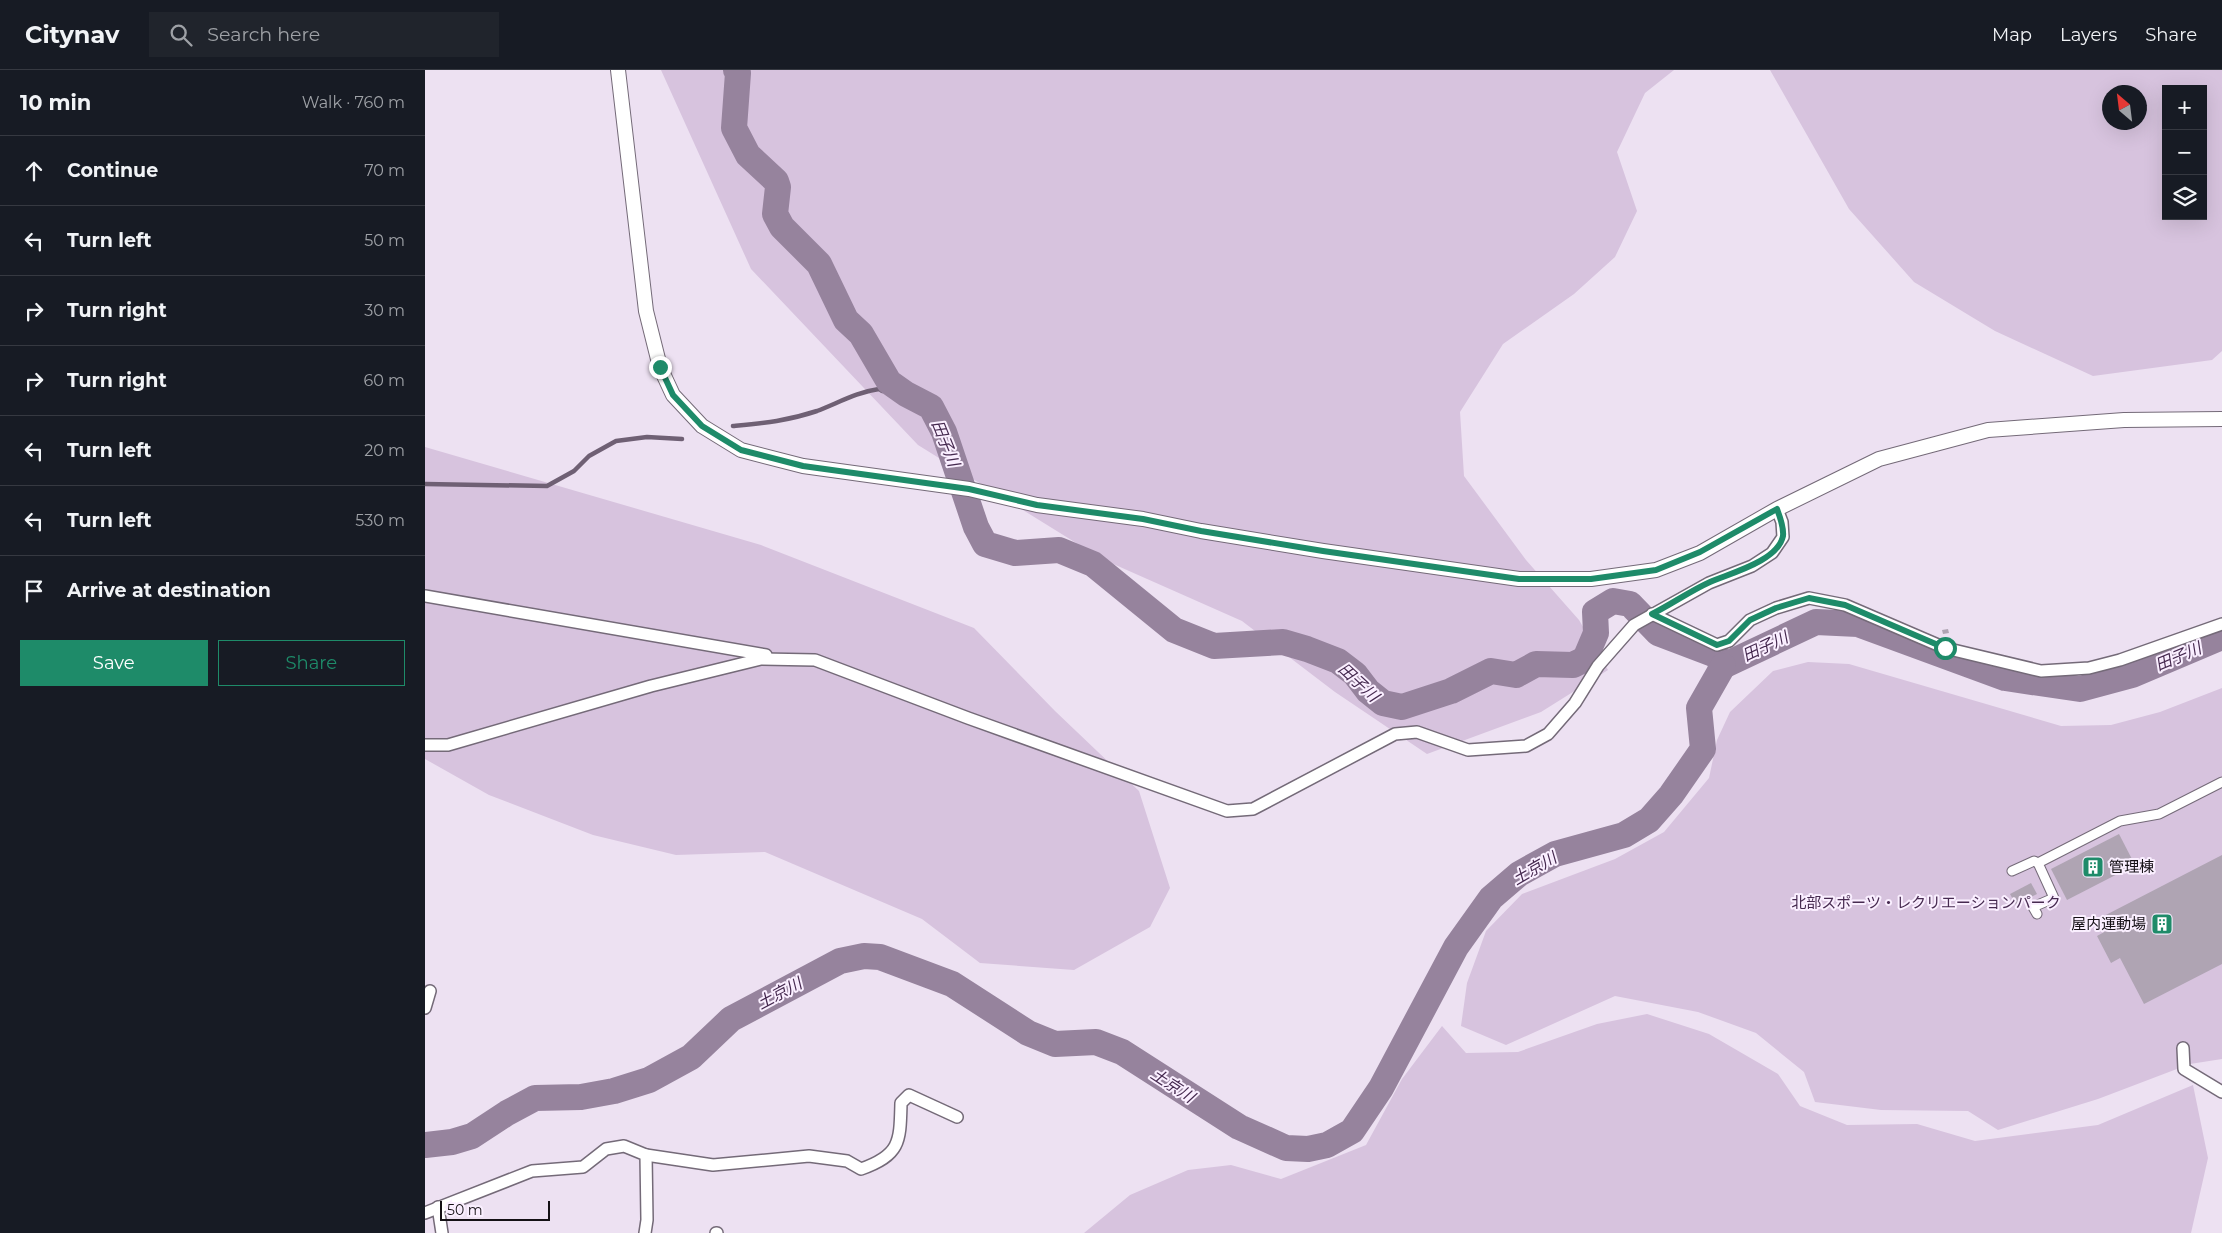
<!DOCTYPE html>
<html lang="en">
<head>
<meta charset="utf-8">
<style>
	:root { --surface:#171b24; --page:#20242c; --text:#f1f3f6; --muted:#9ea1a6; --line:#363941; --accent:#1e8b69 }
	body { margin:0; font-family:Montserrat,"Noto Sans JP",sans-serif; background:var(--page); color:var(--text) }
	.controls { position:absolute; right:15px; top:15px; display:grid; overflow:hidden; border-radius:0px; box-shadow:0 5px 20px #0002 }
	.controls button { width:45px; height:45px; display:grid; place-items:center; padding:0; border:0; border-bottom:1px solid var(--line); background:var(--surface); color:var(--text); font:25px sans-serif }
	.compass { position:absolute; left:1677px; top:15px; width:45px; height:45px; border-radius:50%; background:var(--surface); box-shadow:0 5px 20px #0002; rotate:332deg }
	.scale { position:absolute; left:15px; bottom:12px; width:110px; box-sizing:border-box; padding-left:5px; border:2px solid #141015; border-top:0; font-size:14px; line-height:18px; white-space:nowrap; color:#141015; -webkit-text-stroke:4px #faefff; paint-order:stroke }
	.stop { position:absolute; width:15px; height:15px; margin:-11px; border:4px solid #1e8b69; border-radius:50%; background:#fff }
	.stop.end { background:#1e8b69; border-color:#fff; box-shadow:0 1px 5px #0008 }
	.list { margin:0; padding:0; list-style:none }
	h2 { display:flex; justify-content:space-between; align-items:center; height:65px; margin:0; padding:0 20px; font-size:21px }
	h2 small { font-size:16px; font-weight:400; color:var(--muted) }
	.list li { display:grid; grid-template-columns:32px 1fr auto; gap:15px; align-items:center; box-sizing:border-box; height:70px; padding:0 20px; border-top:1px solid var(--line) }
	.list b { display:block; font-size:19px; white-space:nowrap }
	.list em { font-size:16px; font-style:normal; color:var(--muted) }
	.actions { display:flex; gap:10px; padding:15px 20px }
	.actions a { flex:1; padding:11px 0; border:1px solid var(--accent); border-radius:0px; text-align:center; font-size:18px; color:var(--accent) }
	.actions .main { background:var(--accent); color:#fff }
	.icon { flex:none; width:28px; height:28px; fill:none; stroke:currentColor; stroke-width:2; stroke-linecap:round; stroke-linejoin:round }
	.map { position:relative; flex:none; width:1797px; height:1163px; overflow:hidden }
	header { display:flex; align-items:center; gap:30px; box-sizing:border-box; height:70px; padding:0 25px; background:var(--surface); border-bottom:1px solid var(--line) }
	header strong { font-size:24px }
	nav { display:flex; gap:28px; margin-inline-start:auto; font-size:18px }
	.search { width:350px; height:45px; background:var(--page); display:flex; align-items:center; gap:12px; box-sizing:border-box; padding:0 18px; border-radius:0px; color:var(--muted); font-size:19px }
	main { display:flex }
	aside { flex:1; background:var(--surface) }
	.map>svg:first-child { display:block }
	.green { fill:#d7c3de; fill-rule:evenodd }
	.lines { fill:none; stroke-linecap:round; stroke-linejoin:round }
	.stream { stroke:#6f6074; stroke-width:4.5 }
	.river { stroke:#96839d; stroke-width:26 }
	.building { fill:#afa4b3 }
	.pedestrian-casing { stroke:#746a78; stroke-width:11 }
	.minor-casing { stroke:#746a78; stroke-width:14 }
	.tertiary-casing { stroke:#746a78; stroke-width:16 }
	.pedestrian { stroke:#fff; stroke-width:9 }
	.minor { stroke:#fff; stroke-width:11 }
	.tertiary { stroke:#fff; stroke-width:14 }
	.route { stroke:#1e8b69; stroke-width:6 }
	.labels { text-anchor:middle; stroke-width:4; stroke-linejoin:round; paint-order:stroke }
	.poi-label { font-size:15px; fill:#141015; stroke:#faefff; text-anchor:start }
	.park-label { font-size:15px; fill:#462a50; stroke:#faefff }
	.water-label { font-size:16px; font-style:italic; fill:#45294f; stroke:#faefff }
</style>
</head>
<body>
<header>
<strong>Citynav</strong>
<div class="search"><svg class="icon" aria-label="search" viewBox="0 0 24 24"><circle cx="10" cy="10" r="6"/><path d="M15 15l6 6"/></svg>Search here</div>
<nav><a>Map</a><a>Layers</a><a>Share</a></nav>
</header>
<main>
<aside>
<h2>10 min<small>Walk · 760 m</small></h2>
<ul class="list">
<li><svg class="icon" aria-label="ahead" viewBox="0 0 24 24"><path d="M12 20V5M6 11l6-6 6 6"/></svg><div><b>Continue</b></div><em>70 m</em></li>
<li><svg class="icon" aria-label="left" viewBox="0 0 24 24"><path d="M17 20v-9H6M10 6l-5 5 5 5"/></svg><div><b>Turn left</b></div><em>50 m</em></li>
<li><svg class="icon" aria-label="right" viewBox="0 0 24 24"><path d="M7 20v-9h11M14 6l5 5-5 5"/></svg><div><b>Turn right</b></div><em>30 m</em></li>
<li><svg class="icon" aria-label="right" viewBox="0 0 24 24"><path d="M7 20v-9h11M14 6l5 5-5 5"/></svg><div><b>Turn right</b></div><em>60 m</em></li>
<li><svg class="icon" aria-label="left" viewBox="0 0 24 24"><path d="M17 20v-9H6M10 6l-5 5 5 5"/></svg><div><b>Turn left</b></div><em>20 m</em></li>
<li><svg class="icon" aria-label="left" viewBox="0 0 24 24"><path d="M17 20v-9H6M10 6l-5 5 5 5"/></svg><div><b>Turn left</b></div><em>530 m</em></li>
<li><svg class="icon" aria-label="arrive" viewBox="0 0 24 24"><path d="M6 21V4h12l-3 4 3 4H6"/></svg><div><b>Arrive at destination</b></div></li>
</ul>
<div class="actions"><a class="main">Save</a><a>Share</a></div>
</aside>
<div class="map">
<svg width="1797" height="1163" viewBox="0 0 1797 1163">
	<rect width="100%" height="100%" fill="#ede1f2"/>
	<g class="green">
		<polygon points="236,0 1249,0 1220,23 1192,82 1212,141 1190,187 1149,224 1078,274 1035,342 1039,406 1101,490 1154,550 1183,600 1116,642 1002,684 910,622 817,551 677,489 493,375 326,199"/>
		<path d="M1345 0H1797V281L1787 290 1668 306 1570 261 1489 212 1424 139ZM1741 19H1778V146H1741ZM1714 22V52H1684V22Z"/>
		<polygon points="0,377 336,475 549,558 630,641 714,721 745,818 725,857 649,900 555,893 497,849 340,782 251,785 168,765 64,725 0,689"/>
		<polygon points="1383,592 1424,594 1636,656 1686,655 1735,642 1797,618 1797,989 1765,994 1673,1029 1573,1060 1543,1041 1456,1040 1390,1032 1379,1002 1331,963 1273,942 1190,926 1081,975 1036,956 1042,913 1061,861 1097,824 1190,789 1239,762 1284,708 1292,670 1305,642 1348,601"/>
		<polygon points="1222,944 1284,964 1353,1004 1375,1036 1422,1055 1492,1054 1550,1071 1673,1055 1768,1015 1783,1088 1766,1163 659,1163 705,1125 763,1100 806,1095 856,1109 941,1075 977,1009 1017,956 1041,983 1093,982 1172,954"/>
	</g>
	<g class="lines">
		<g class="stream">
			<path d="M308 356C339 353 362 351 392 341 413 333 432 322 454 319L457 321 470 317"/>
			<polyline points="0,414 122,416 149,401 164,386 191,371 222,367 257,369"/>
		</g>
		<g class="river">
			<polyline points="311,0 313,3 309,58 323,85 351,111 353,117 350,144 357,157 394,194 421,250 436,264 464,312 481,324 506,337 519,362 551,457 560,474 590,483 634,480 668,494 749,560 789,576 858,572 882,579 913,591 930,604 943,621 958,633 977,637 1026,621 1066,601 1091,605 1111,594 1148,595 1160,589 1171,563 1170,542 1188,531 1205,534 1233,563 1291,585 1298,596"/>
			<polyline points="1298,596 1391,552 1433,554 1580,608 1655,619 1707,605 1797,567"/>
			<polyline points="0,1075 27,1072 47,1066 82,1043 110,1028 156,1027 189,1021 224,1010 266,987 306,949 415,891 439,886 455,887 527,914 603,963 630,974 671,972 697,982 814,1057 861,1078 883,1079 902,1075 927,1061 956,1018 1031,877 1066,828 1094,804 1130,784 1199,765 1224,750 1246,725 1278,679 1274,638 1298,596"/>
		</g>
	</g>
	<g class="building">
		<polygon points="1523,559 1524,563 1518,564 1517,560"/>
		<polygon points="1694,764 1710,795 1642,830 1626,799"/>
		<polygon points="1797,785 1797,894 1719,934 1695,888 1686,893 1672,866 1681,861 1675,848"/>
		<polygon points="1606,813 1612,824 1591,835 1585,824"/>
	</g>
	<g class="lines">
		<g class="pedestrian-casing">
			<g id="pedestrian">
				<polyline points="1587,801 1609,791 1613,793"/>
				<polyline points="1612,844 1608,837 1629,828 1613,793 1695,751 1734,744 1797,712"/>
			</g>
		</g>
		<g class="minor-casing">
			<g id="minor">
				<polyline points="0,526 341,585"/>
				<polyline points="1227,544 1292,575 1304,571 1325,550 1351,538 1384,528 1420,535 1520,578 1616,601 1664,598 1695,590 1797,554"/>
				<polyline points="0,675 23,675 226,616 336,589 390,590 543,648 802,741 828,739 970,664 992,662 1043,680 1101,676 1123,664 1150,633 1173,596 1209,555 1284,513 1327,496 1347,483 1358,467 1357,452 1352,439"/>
				<polyline points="0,938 5,921"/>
				<polyline points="1758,978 1759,999 1797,1022"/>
				<path d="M221 1085 288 1095 384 1086 422 1091 436 1099C476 1085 475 1071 476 1033L484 1025 532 1047"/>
				<polyline points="13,1137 17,1163"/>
				<polyline points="0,1143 107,1101 158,1097 181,1079 199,1076 221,1085 222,1150 220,1163"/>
				<polyline points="291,1163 292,1163"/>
			</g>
		</g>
		<g class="tertiary-casing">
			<polyline id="tertiary" points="193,0 221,241 235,297 248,325 277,356 316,380 378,396 544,419 612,435 718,449 776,461 898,481 1094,509 1166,509 1231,500 1275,483 1352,439 1454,389 1563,360 1699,350 1797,349"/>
		</g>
		<use href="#pedestrian" class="pedestrian"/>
		<use href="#minor" class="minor"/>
		<use href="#tertiary" class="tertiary"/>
	</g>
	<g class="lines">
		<path class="route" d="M235 297 248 325 277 356 316 380 378 396 544 419 612 435 718 449 776 461 898 481 1094 509H1166L1231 500 1275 482 1352 439C1355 447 1359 457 1358 466 1353 491 1306 503 1285 512 1265 521 1247 534 1227 544L1292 575 1304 571 1325 550 1351 538 1384 528 1420 535 1520 578"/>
	</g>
	<defs>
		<g id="building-square" transform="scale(1.125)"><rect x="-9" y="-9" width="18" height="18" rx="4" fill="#1e8b69" stroke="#faefff"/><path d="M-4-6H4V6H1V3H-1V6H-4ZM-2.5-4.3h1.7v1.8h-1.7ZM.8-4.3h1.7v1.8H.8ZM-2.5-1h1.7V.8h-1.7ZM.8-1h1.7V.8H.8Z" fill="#fff"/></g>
	</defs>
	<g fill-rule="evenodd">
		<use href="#building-square" x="1668" y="797"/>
		<use href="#building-square" x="1737" y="854"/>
	</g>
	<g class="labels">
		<g class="poi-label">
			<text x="1684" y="802">管理棟</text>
			<text x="1721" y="859" text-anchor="end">屋内運動場</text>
		</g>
		<g class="park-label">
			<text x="1501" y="838">北部スポーツ・レクリエーションパーク</text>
		</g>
		<g class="water-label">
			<text transform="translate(521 373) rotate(68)" y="6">田子川</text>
			<text transform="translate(1340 576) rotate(-25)" y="6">田子川</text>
			<text transform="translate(1753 586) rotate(-23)" y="6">田子川</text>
			<text transform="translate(934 612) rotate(43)" y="6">田子川</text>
			<text transform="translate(1109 798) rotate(-30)" y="6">土京川</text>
			<text transform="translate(354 923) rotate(-28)" y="6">土京川</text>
			<text transform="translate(748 1015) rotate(33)" y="6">土京川</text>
		</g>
	</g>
</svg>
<div class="controls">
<button>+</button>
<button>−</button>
<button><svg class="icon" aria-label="layers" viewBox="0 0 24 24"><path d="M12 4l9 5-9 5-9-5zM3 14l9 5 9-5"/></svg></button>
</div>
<svg class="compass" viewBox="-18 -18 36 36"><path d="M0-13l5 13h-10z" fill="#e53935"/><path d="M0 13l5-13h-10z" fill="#9ea1a6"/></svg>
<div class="scale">50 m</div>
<div class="stop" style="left:1520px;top:578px"></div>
<div class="stop end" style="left:235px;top:297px"></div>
</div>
</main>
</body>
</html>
